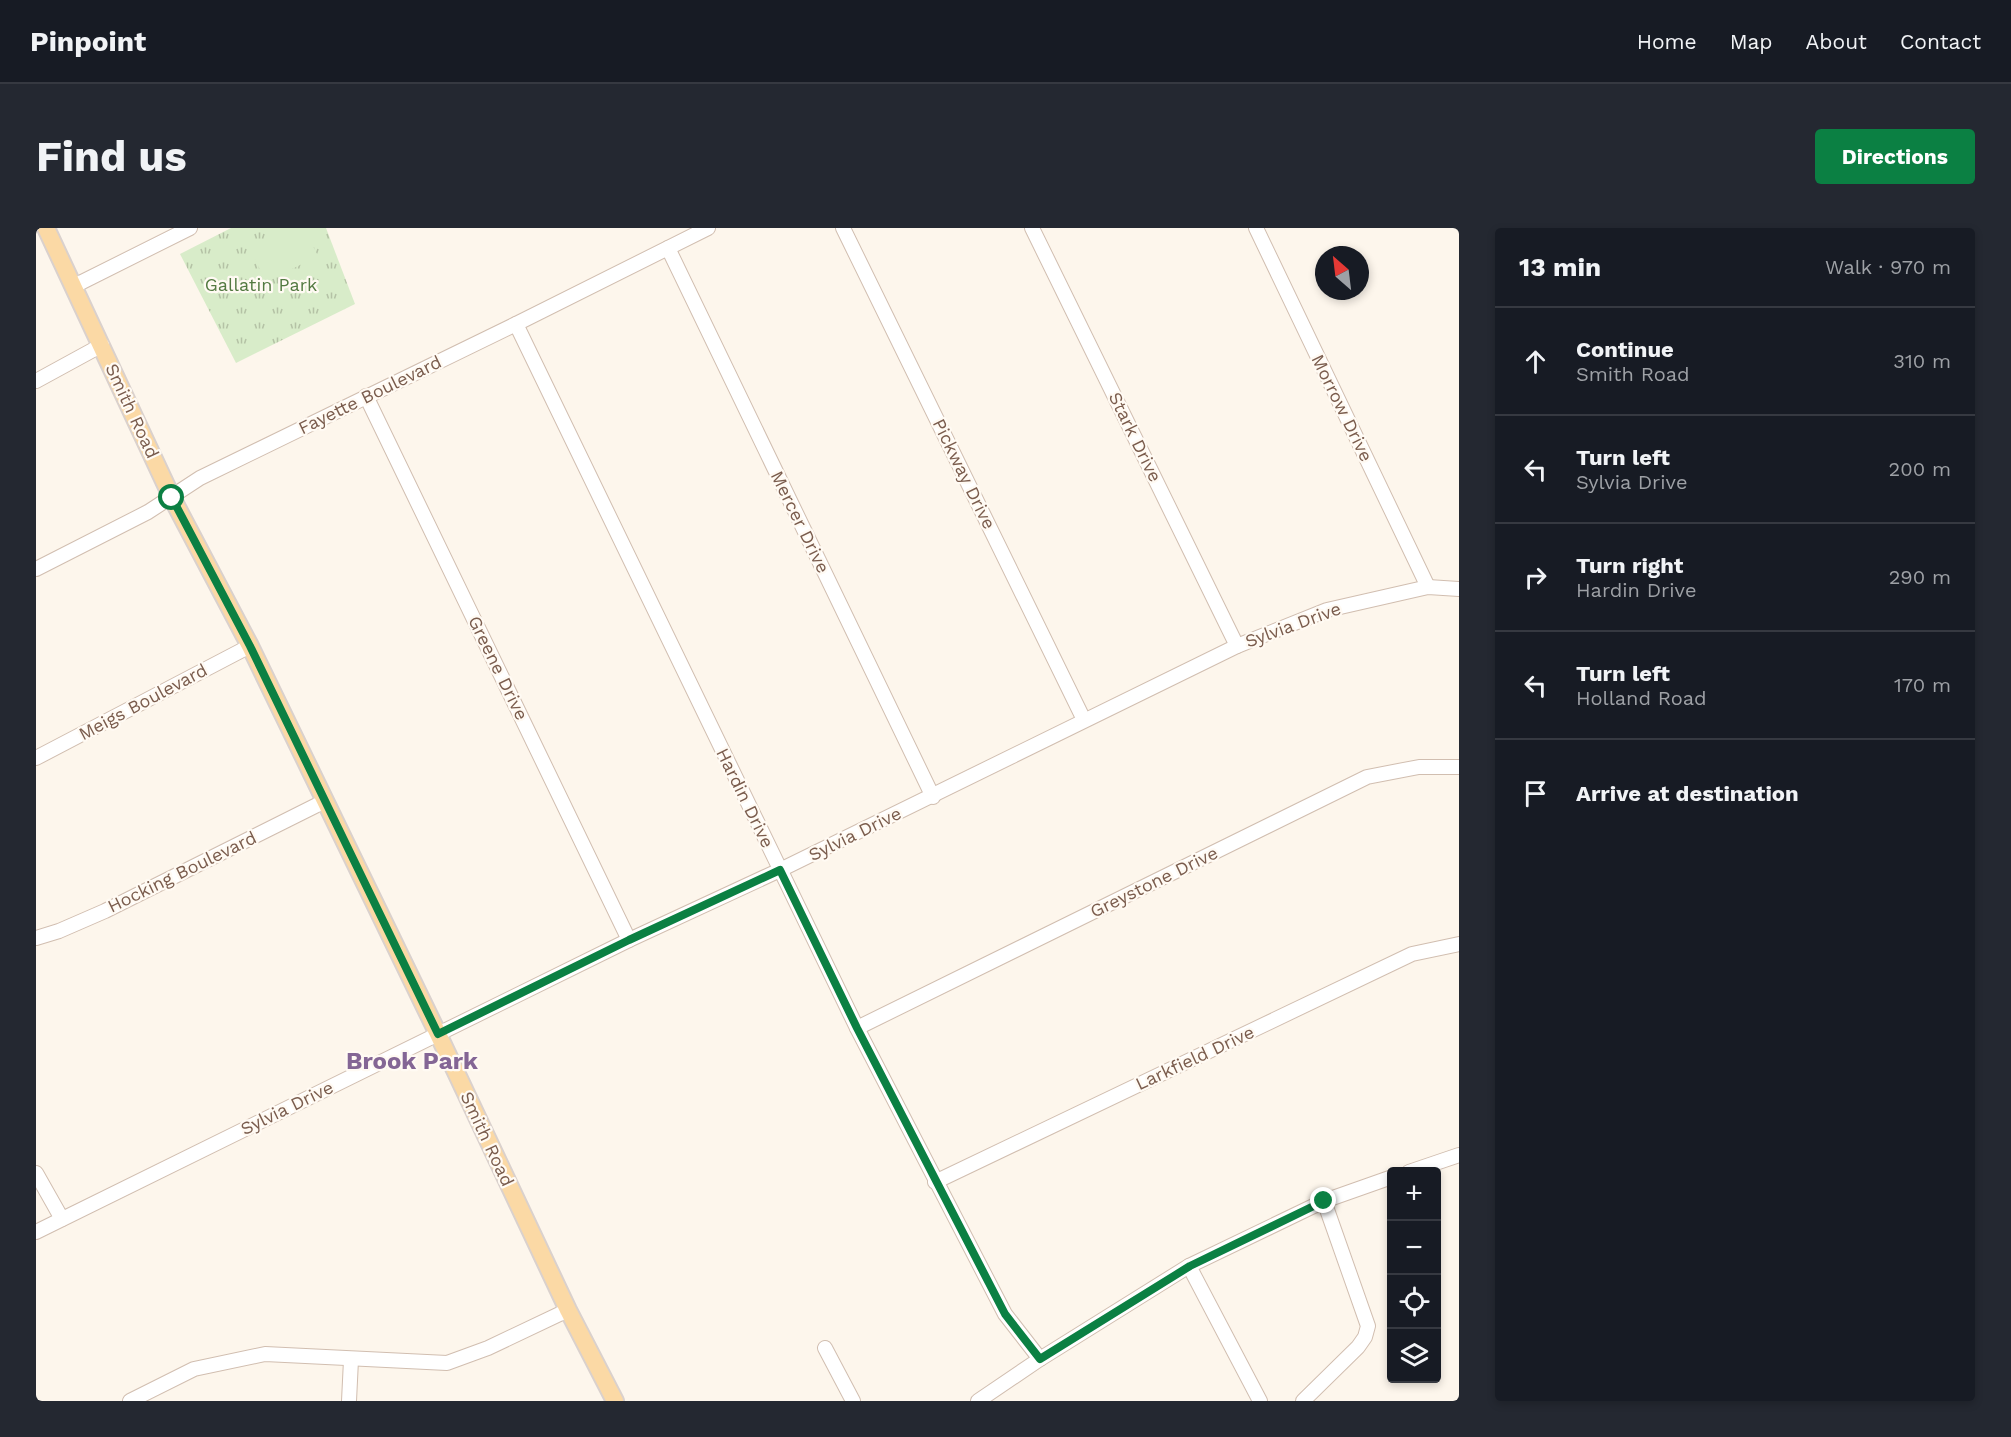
<!DOCTYPE html>
<html lang="en">
<head>
<meta charset="utf-8">
<style>
	:root { --surface:#171b24; --page:#242831; --text:#f1f3f6; --muted:#9ea1a6; --line:#363941; --accent:#0b8043 }
	body { margin:0; font-family:"Work Sans",sans-serif; background:var(--page); color:var(--text) }
	.controls { position:absolute; right:18px; bottom:18px; display:grid; overflow:hidden; border-radius:6px; box-shadow:0 3px 9px #0003 }
	.controls button { width:54px; height:54px; display:grid; place-items:center; padding:0; border:0; border-bottom:2px solid var(--line); background:var(--surface); color:var(--text); font:30px sans-serif }
	.compass { position:absolute; left:1279px; top:18px; width:54px; height:54px; border-radius:50%; background:var(--surface); box-shadow:0 3px 9px #0003; rotate:332deg }
	.stop { position:absolute; width:18px; height:18px; margin:-14px; border:4px solid #0b8043; border-radius:50%; background:#fff }
	.stop.end { background:#0b8043; border-color:#fff; box-shadow:0 2px 6px #0008 }
	.list { margin:0; padding:0; list-style:none }
	h2 { display:flex; justify-content:space-between; align-items:center; height:78px; margin:0; padding:0 24px; font-size:26px }
	h2 small { font-size:20px; font-weight:400; color:var(--muted) }
	.list li { display:grid; grid-template-columns:39px 1fr auto; gap:18px; align-items:center; box-sizing:border-box; height:108px; padding:0 24px; border-top:2px solid var(--line) }
	.list b { display:block; font-size:22px; white-space:nowrap }
	.list p { margin:0; font-size:20px; white-space:nowrap; color:var(--muted) }
	.list em { font-size:20px; font-style:normal; color:var(--muted) }
	.icon { flex:none; width:33px; height:33px; fill:none; stroke:currentColor; stroke-width:2; stroke-linecap:round; stroke-linejoin:round }
	.map { position:relative; flex:none; width:1423px; height:1173px; overflow:hidden; border-radius:6px }
	header { display:flex; align-items:center; gap:36px; box-sizing:border-box; height:84px; padding:0 30px; background:var(--surface); border-bottom:2px solid var(--line) }
	header strong { font-size:28px }
	nav { display:flex; gap:33px; margin-inline-start:auto; font-size:21px }
	.intro { display:flex; align-items:center; justify-content:space-between; box-sizing:border-box; height:144px; padding:0 36px }
	h1 { margin:0; font-size:42px }
	.button { padding:15px 27px; border-radius:6px; background:var(--accent); color:#fff; font-size:21px; font-weight:700 }
	main { display:flex; gap:36px; padding:0 36px }
	aside { flex:1; background:var(--surface); border-radius:6px; box-shadow:0 3px 9px #0003 }
	.map>svg:first-child { display:block }
	.park { fill:url(#park-tufts) }
	.garden { fill:#d8ecc9 }
	.lines { fill:none; stroke-linecap:round; stroke-linejoin:round }
	.minor-casing { stroke:#d1beb0; stroke-width:16 }
	.major-casing { stroke:#dad1cd; stroke-width:20 }
	.minor { stroke:#fff; stroke-width:14 }
	.major { stroke:#fbd9a5; stroke-width:16 }
	.route { stroke:#0b8043; stroke-width:8 }
	.labels { text-anchor:middle; stroke-width:4.5; stroke-linejoin:round; paint-order:stroke }
	.park-label { font-size:18px; fill:#537a41; stroke:#fffaf3 }
	.street-label { font-size:18px; fill:#7a5c4d; stroke:#fffaf3 }
	.district-label { font-size:24px; font-weight:bold; fill:#846695; stroke:#fffaf3 }
</style>
</head>
<body>
<header>
<strong>Pinpoint</strong>
<nav><a>Home</a><a>Map</a><a>About</a><a>Contact</a></nav>
</header>
<div class="intro"><h1>Find us</h1><a class="button">Directions</a></div>
<main>
<div class="map">
<svg width="1423" height="1173" viewBox="0 0 1423 1173">
	<defs>
		<pattern id="park-tufts" width="24" height="20" patternUnits="userSpaceOnUse" patternTransform="scale(1.5)"><rect width="24" height="20" fill="#d8ecc9"/><path d="M3 7l-1-3M5 7V3M7 7l1-3M15 17l-1-3M17 17v-4M19 17l1-3" fill="none" stroke="#b4c2a5"/></pattern>
	</defs>
	<rect width="100%" height="100%" fill="#fdf6ec"/>
	<polygon class="park" points="195,0 290,0 319,76 200,135 144,26"/>
	<polygon class="garden" points="261,0 268,0 282,28 230,54 215,23"/>
	<g class="lines">
		<g class="minor-casing">
			<g id="minor">
				<polyline points="807,0 1048,492"/>
				<polyline points="996,0 1201,418"/>
				<polyline points="1220,0 1392,359"/>
				<polyline points="632,20 897,569"/>
				<polyline points="38,58 154,0"/>
				<polyline points="480,96 821,800 969,1086 1004,1131"/>
				<polyline points="0,153 66,117"/>
				<polyline points="330,168 593,712"/>
				<polyline points="0,341 112,284 164,250 480,96 672,0"/>
				<polyline points="0,530 214,418"/>
				<polyline points="0,710 23,703 69,683 289,573"/>
				<polyline points="821,800 1331,549 1383,539 1423,539"/>
				<polyline points="1373,944 1423,927"/>
				<polyline points="0,945 26,991"/>
				<polyline points="899,954 1376,726 1423,716"/>
				<polyline points="0,1004 593,712 744,642 1201,418 1291,382 1392,359 1423,361"/>
				<polyline points="1153,1038 1224,1173"/>
				<polyline points="789,1120 817,1173"/>
				<polyline points="94,1173 158,1141 229,1126 411,1135 452,1120 532,1082"/>
				<polyline points="313,1173 315,1132"/>
				<polyline points="942,1173 1004,1131 1153,1038 1288,973 1356,949"/>
				<polyline points="1267,1173 1322,1119 1329,1109 1332,1098 1288,973"/>
			</g>
		</g>
		<g class="major-casing">
			<polyline id="major" points="10,0 136,270 214,418 402,806 532,1082 579,1173"/>
		</g>
		<use href="#minor" class="minor"/>
		<use href="#major" class="major"/>
	</g>
	<g class="lines">
		<polyline class="route" points="136,270 214,418 402,806 593,712 744,642 821,800 969,1086 1004,1131 1154,1038 1288,973"/>
	</g>
	<g class="labels">
		<g class="park-label">
			<text x="225" y="63">Gallatin Park</text>
		</g>
		<g class="street-label">
			<text transform="translate(334 167) rotate(-26)" y="6">Fayette Boulevard</text>
			<text transform="translate(1306 180) rotate(64)" y="6">Morrow Drive</text>
			<text transform="translate(96 183) rotate(65)" y="6">Smith Road</text>
			<text transform="translate(1099 209) rotate(64)" y="6">Stark Drive</text>
			<text transform="translate(928 246) rotate(64)" y="6">Pickway Drive</text>
			<text transform="translate(764 294) rotate(64)" y="6">Mercer Drive</text>
			<text transform="translate(1257 397) rotate(-20)" y="6">Sylvia Drive</text>
			<text transform="translate(462 440) rotate(64)" y="6">Greene Drive</text>
			<text transform="translate(107 474) rotate(-28)" y="6">Meigs Boulevard</text>
			<text transform="translate(709 570) rotate(64)" y="6">Hardin Drive</text>
			<text transform="translate(819 606) rotate(-26)" y="6">Sylvia Drive</text>
			<text transform="translate(146 644) rotate(-26)" y="6">Hocking Boulevard</text>
			<text transform="translate(1118 654) rotate(-26)" y="6">Greystone Drive</text>
			<text transform="translate(1159 830) rotate(-25)" y="6">Larkfield Drive</text>
			<text transform="translate(251 880) rotate(-26)" y="6">Sylvia Drive</text>
			<text transform="translate(451 911) rotate(65)" y="6">Smith Road</text>
		</g>
		<g class="district-label">
			<text x="376" y="841">Brook Park</text>
		</g>
	</g>
</svg>
<div class="controls">
<button>+</button>
<button>−</button>
<button><svg class="icon" aria-label="locate" viewBox="0 0 24 24"><circle cx="12" cy="12" r="6"/><path d="M12 2v4M12 18v4M2 12h4M18 12h4"/></svg></button>
<button><svg class="icon" aria-label="layers" viewBox="0 0 24 24"><path d="M12 4l9 5-9 5-9-5zM3 14l9 5 9-5"/></svg></button>
</div>
<svg class="compass" viewBox="-18 -18 36 36"><path d="M0-13l5 13h-10z" fill="#e53935"/><path d="M0 13l5-13h-10z" fill="#9ea1a6"/></svg>
<div class="stop" style="left:136px;top:270px"></div>
<div class="stop end" style="left:1288px;top:973px"></div>
</div>
<aside>
<h2>13 min<small>Walk · 970 m</small></h2>
<ul class="list">
<li><svg class="icon" aria-label="ahead" viewBox="0 0 24 24"><path d="M12 20V5M6 11l6-6 6 6"/></svg><div><b>Continue</b><p>Smith Road</p></div><em>310 m</em></li>
<li><svg class="icon" aria-label="left" viewBox="0 0 24 24"><path d="M17 20v-9H6M10 6l-5 5 5 5"/></svg><div><b>Turn left</b><p>Sylvia Drive</p></div><em>200 m</em></li>
<li><svg class="icon" aria-label="right" viewBox="0 0 24 24"><path d="M7 20v-9h11M14 6l5 5-5 5"/></svg><div><b>Turn right</b><p>Hardin Drive</p></div><em>290 m</em></li>
<li><svg class="icon" aria-label="left" viewBox="0 0 24 24"><path d="M17 20v-9H6M10 6l-5 5 5 5"/></svg><div><b>Turn left</b><p>Holland Road</p></div><em>170 m</em></li>
<li><svg class="icon" aria-label="arrive" viewBox="0 0 24 24"><path d="M6 21V4h12l-3 4 3 4H6"/></svg><div><b>Arrive at destination</b></div></li>
</ul>
</aside>
</main>
</body>
</html>
